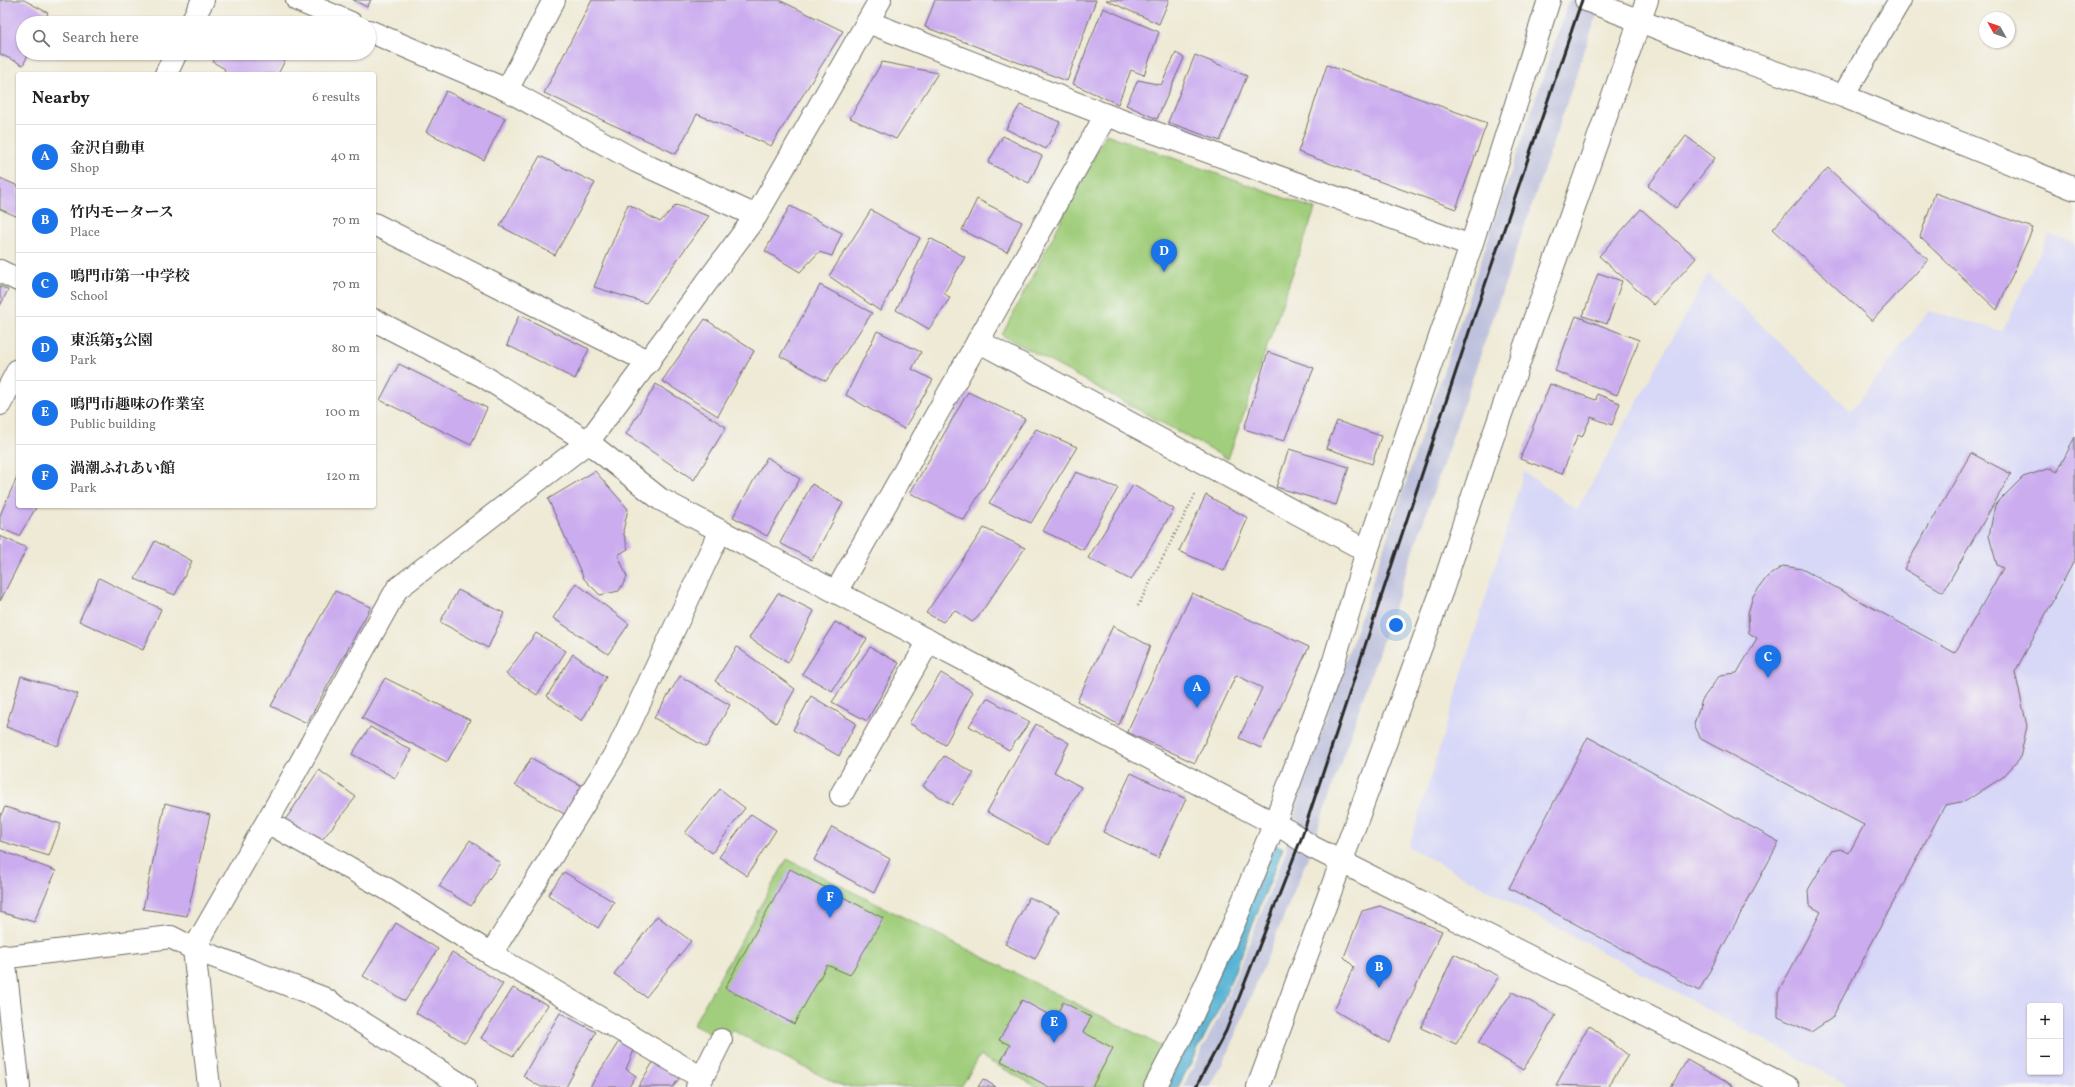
<!DOCTYPE html>
<html lang="en">
<head>
<meta charset="utf-8">
<style>
	:root { --surface:#fff; --page:#f6f6f6; --text:#222; --muted:#767676; --line:#e0e0e0; --accent:#1a73e8 }
	body { margin:0; font-family:Vollkorn,"Noto Serif JP",serif; background:var(--page); color:var(--text) }
	.controls { position:absolute; right:12px; bottom:12px; display:grid; overflow:hidden; border-radius:4px; box-shadow:0 1px 3px #0004 }
	.controls button { width:36px; height:36px; display:grid; place-items:center; padding:0; border:0; border-bottom:1px solid var(--line); background:var(--surface); color:var(--text); font:20px sans-serif }
	.compass { position:absolute; left:1979px; top:12px; width:36px; height:36px; border-radius:50%; background:var(--surface); box-shadow:0 1px 3px #0004; rotate:310deg }
	.you { position:absolute; left:1396px; top:625px; width:14px; height:14px; margin:-10px; border:3px solid #fff; border-radius:50%; background:#1a73e8; box-shadow:0 0 0 6px #1a73e833 }
	.badge { display:grid; place-items:center; width:26px; height:26px; border-radius:50%; background:var(--accent); color:#fff; font-size:13px; font-weight:700 }
	.pin { position:absolute; translate:-50% -33px; filter:drop-shadow(0 1px 2px #0008) }
	.pin::after { content:''; position:absolute; top:21px; width:14px; height:12px; background:inherit; clip-path:polygon(0 0,100% 0,50% 100%) }
	.list { margin:0; padding:0; list-style:none }
	h2 { display:flex; justify-content:space-between; align-items:center; height:52px; margin:0; padding:0 16px; font-size:17px }
	h2 small { font-size:13px; font-weight:400; color:var(--muted) }
	.list li { display:grid; grid-template-columns:26px 1fr auto; gap:12px; align-items:center; box-sizing:border-box; height:64px; padding:0 16px; border-top:1px solid var(--line) }
	.list b { display:block; font-size:15px; white-space:nowrap }
	.list p { margin:0; font-size:13px; white-space:nowrap; color:var(--muted) }
	.list em { font-size:13px; font-style:normal; color:var(--muted) }
	.icon { flex:none; width:22px; height:22px; fill:none; stroke:currentColor; stroke-width:2; stroke-linecap:round; stroke-linejoin:round }
	.map { position:relative; flex:none; width:2075px; height:1087px; overflow:hidden }
	.search { position:absolute; background:var(--surface); box-shadow:0 1px 3px #0004; left:16px; top:16px; width:360px; height:44px; display:flex; align-items:center; gap:10px; box-sizing:border-box; padding:0 14px; border-radius:22px; color:var(--muted); font-size:15px }
	.panel { position:absolute; background:var(--surface); box-shadow:0 1px 3px #0004; left:16px; top:72px; width:360px; height:436px; border-radius:4px }
	.map>svg:first-child { display:block }
	.built { fill:#d7d7f8; fill-rule:evenodd }
	.industrial { fill:#bfc2dd }
	.green { fill:#a1ce7b; stroke:#667c53 }
	.water { fill:#55b3d4; stroke:#406f80 }
	.building { fill:#cbacef }
	.lines { fill:none; stroke-linecap:round; stroke-linejoin:round }
	.street-casing { stroke:#706e66; stroke-width:24 }
	.secondary-casing { stroke:#706e66; stroke-width:24 }
	.path { stroke:#706e66; stroke-width:2.5; stroke-dasharray:1 3; stroke-linecap:butt }
	.street { stroke:#fff; stroke-width:22 }
	.secondary { stroke:#fff; stroke-width:22 }
	.rail { stroke:#2b2b2b; stroke-width:3 }
</style>
</head>
<body>
<div class="map">
<svg width="2075" height="1087" viewBox="0 0 2075 1087">
	<rect width="100%" height="100%" fill="#f6f6f2"/>
	<filter id="ink" filterUnits="userSpaceOnUse"><feTurbulence type="fractalNoise" baseFrequency=".025" numOctaves="2"/><feDisplacementMap in="SourceGraphic" scale="8" xChannelSelector="R" yChannelSelector="G"/><feConvolveMatrix kernelMatrix="1 2 1 2 8 2 1 2 1" color-interpolation-filters="sRGB"/></filter>
	<filter id="wash" filterUnits="userSpaceOnUse"><feTurbulence type="fractalNoise" baseFrequency=".012" numOctaves="4" result="noise"/><feDisplacementMap in="SourceGraphic" scale="16" xChannelSelector="R" yChannelSelector="G"/><feGaussianBlur stdDeviation="0.9" result="paint"/><feColorMatrix in="noise" values="0 0 0 0 0 0 0 0 0 0 0 0 0 0 0 0 0 1.4 0 .05"/><feComposite in="paint" operator="in"/></filter>
	<g filter="url(#wash)">
		<rect width="100%" height="100%" fill="#efead5"/>
		<path class="built" d="M2049 234 2075 245V1087H1851L1409 847 1524 472 1577 510 1708 274 1851 411 1929 311 2002 331ZM2030 1006H2060V1072H2030Z"/>
		<polygon class="industrial" points="1569,0 1602,0 1312,847 1229,1051 1210,1087 1183,1087 1222,1010 1286,851 1288,831"/>
		<g class="green">
			<polygon points="1106,134 1315,209 1228,459 1002,335"/>
			<polygon points="787,859 1167,1049 1147,1087 1037,1087 980,1056 961,1087 843,1087 732,1030 725,1041 693,1025"/>
		</g>
		<polygon class="water" points="1275,844 1283,848 1222,1003 1178,1087 1167,1087"/>
		<g id="blocks">
			<g class="building">
				<polygon points="0,0 24,0 48,13 43,23 23,23 23,53 29,53 23,65 0,54"/>
				<polygon points="353,0 371,0 367,7"/>
				<polygon points="592,0 779,0 843,31 771,146 697,114 676,154 544,93"/>
				<polygon points="935,0 1096,0 1067,81 925,27"/>
				<polygon points="1106,0 1169,0 1159,24"/>
				<polygon points="1103,8 1159,32 1144,75 1131,70 1118,104 1073,84"/>
				<polygon points="217,53 289,53 278,74 223,74 225,69 213,62"/>
				<polygon points="1176,53 1184,58 1157,119 1126,105 1138,80 1161,85"/>
				<polygon points="1195,55 1247,76 1220,141 1168,122"/>
				<polygon points="882,62 938,73 896,139 850,118"/>
				<polygon points="1327,65 1487,123 1456,209 1298,152"/>
				<polygon points="446,91 505,118 484,160 426,132"/>
				<polygon points="1020,105 1060,122 1046,149 1006,129"/>
				<polygon points="1003,136 1042,156 1029,183 988,163"/>
				<polygon points="1686,136 1715,158 1676,208 1648,186"/>
				<polygon points="540,156 595,183 555,255 500,226"/>
				<polygon points="1828,168 1928,260 1872,321 1773,229"/>
				<polygon points="0,178 18,186 18,217 0,209"/>
				<polygon points="1935,193 2033,228 1997,310 1920,237"/>
				<polygon points="977,199 1022,222 1007,252 962,230"/>
				<polygon points="628,204 660,222 676,205 709,216 646,303 594,287"/>
				<polygon points="790,206 842,233 832,256 819,252 800,272 765,251"/>
				<polygon points="1641,209 1696,258 1654,305 1599,256"/>
				<polygon points="871,210 920,238 880,311 829,276"/>
				<polygon points="930,238 965,257 944,293 950,298 929,329 896,310"/>
				<polygon points="1598,273 1622,281 1607,324 1583,316"/>
				<polygon points="820,285 872,313 826,381 780,356"/>
				<polygon points="0,286 8,290 0,306"/>
				<polygon points="519,315 589,349 575,379 507,345"/>
				<polygon points="1576,316 1639,340 1617,395 1555,371"/>
				<polygon points="705,319 754,351 718,416 662,381"/>
				<polygon points="877,331 921,352 912,369 933,380 904,429 846,395"/>
				<polygon points="1268,352 1314,368 1284,441 1244,429"/>
				<polygon points="399,364 487,408 471,445 380,400"/>
				<polygon points="656,384 726,427 694,480 626,434"/>
				<polygon points="1550,384 1596,400 1597,394 1620,403 1612,425 1591,417 1582,437 1578,435 1562,474 1520,459"/>
				<polygon points="968,392 1025,419 964,520 910,493"/>
				<polygon points="1337,421 1381,436 1372,464 1326,448"/>
				<polygon points="1036,429 1077,447 1031,523 989,503"/>
				<polygon points="2075,437 2075,559 2015,672 2027,726 2020,758 2003,777 1966,801 1945,805 1832,1018 1811,1032 1778,1017 1778,993 1821,912 1809,905 1808,890 1831,851 1841,849 1849,853 1864,825 1701,739 1694,724 1702,700 1720,675 1737,673 1757,638 1749,633 1748,613 1753,596 1767,577 1783,566 1802,569 1955,653 2003,568 1997,565 1989,536 1995,505 2023,477 2051,468 2057,472"/>
				<polygon points="1289,449 1349,467 1336,505 1276,487"/>
				<polygon points="1971,453 2011,474 1943,592 1904,569"/>
				<polygon points="767,457 800,479 767,536 733,517"/>
				<polygon points="595,471 628,509 623,531 628,549 618,555 627,577 619,591 600,595 584,579 548,499"/>
				<polygon points="1076,472 1118,488 1083,550 1043,531"/>
				<polygon points="18,475 18,506 37,506 19,536 0,528 0,515"/>
				<polygon points="812,484 843,503 812,560 780,543"/>
				<polygon points="1133,485 1174,509 1131,580 1088,558"/>
				<polygon points="1206,495 1248,518 1224,571 1179,551"/>
				<polygon points="984,528 1025,548 978,617 972,622 955,610 943,622 926,613"/>
				<polygon points="0,536 27,548 0,601"/>
				<polygon points="155,541 192,561 175,595 135,579"/>
				<polygon points="99,578 161,609 143,650 79,621"/>
				<polygon points="576,583 629,624 608,654 553,618"/>
				<polygon points="458,590 504,613 488,648 440,622"/>
				<polygon points="335,591 371,607 307,723 271,706"/>
				<polygon points="778,593 814,611 788,663 749,638"/>
				<polygon points="1192,593 1309,647 1261,748 1239,738 1262,688 1236,675 1195,763 1127,732"/>
				<polygon points="835,622 867,639 832,691 802,674"/>
				<polygon points="1113,626 1150,646 1119,725 1077,701"/>
				<polygon points="536,633 566,651 537,695 506,674"/>
				<polygon points="737,647 795,689 776,723 715,681"/>
				<polygon points="870,647 899,663 867,721 832,702"/>
				<polygon points="573,654 606,677 582,721 547,696"/>
				<polygon points="941,673 973,692 945,745 909,723"/>
				<polygon points="21,676 78,694 58,746 6,727"/>
				<polygon points="680,676 730,705 706,747 654,718"/>
				<polygon points="385,678 470,720 447,762 362,718"/>
				<polygon points="811,696 856,723 839,756 793,730"/>
				<polygon points="987,698 1030,722 1009,750 969,726"/>
				<polygon points="1036,724 1069,743 1054,772 1081,787 1048,845 987,812"/>
				<polygon points="370,727 411,750 395,778 352,754"/>
				<polygon points="1588,737 1779,842 1699,991 1509,888"/>
				<polygon points="944,756 974,773 952,805 923,786"/>
				<polygon points="531,758 584,787 566,815 515,785"/>
				<polygon points="319,770 356,797 318,845 285,820"/>
				<polygon points="1131,773 1186,799 1158,858 1103,832"/>
				<polygon points="720,789 745,808 712,853 685,833"/>
				<polygon points="165,803 210,815 187,916 143,909"/>
				<polygon points="5,807 61,824 49,856 0,841 0,817"/>
				<polygon points="751,814 776,830 747,876 719,857"/>
				<polygon points="832,827 890,859 874,893 814,860"/>
				<polygon points="470,840 500,863 471,906 439,886"/>
				<polygon points="0,850 56,871 34,922 0,912"/>
				<polygon points="790,869 883,918 850,975 827,965 794,1024 725,988"/>
				<polygon points="564,872 614,902 598,928 548,895"/>
				<polygon points="1029,897 1059,911 1035,959 1005,944"/>
				<polygon points="1380,906 1442,931 1389,1043 1334,1010 1354,967 1344,957 1362,911"/>
				<polygon points="657,916 691,941 646,997 614,974"/>
				<polygon points="396,923 438,949 405,1001 363,976"/>
				<polygon points="452,952 503,984 465,1043 416,1013"/>
				<polygon points="1454,954 1499,976 1456,1044 1421,1028"/>
				<polygon points="513,988 548,1005 513,1056 481,1038"/>
				<polygon points="1512,992 1556,1015 1523,1070 1478,1043"/>
				<polygon points="1022,1000 1055,1018 1063,1002 1091,1017 1083,1032 1113,1048 1092,1087 1049,1087 1001,1061 1010,1045 999,1040"/>
				<polygon points="560,1013 596,1032 566,1087 541,1087 523,1076"/>
				<polygon points="1589,1025 1628,1055 1608,1087 1556,1085"/>
				<polygon points="621,1038 635,1048 626,1069 636,1076 629,1087 590,1087"/>
				<polygon points="655,1059 681,1076 673,1087 638,1087"/>
				<polygon points="1687,1060 1735,1087 1671,1087"/>
				<polygon points="983,1079 996,1087 978,1087"/>
			</g>
		</g>
	</g>
	<g filter="url(#ink)">
		<use href="#blocks" fill-opacity="0" stroke="#706e66" stroke-width="1"/>
		<g class="lines">
			<g class="street-casing">
				<g id="street">
					<polyline points="297,0 351,23"/>
					<polyline points="191,23 203,0"/>
					<polyline points="369,31 507,90 636,161 756,216"/>
					<polyline points="166,74 176,53"/>
					<polyline points="507,90 554,0"/>
					<polyline points="1843,96 1900,0"/>
					<polyline points="1106,115 1471,246"/>
					<polyline points="374,224 649,362"/>
					<polyline points="0,271 18,280"/>
					<polyline points="374,320 483,376 588,442 660,499 1288,831 1312,847 1788,1087"/>
					<polyline points="978,341 1367,551"/>
					<polyline points="0,404 18,370"/>
					<polyline points="836,592 1106,115 868,22"/>
					<polyline points="841,795 929,641"/>
					<polyline points="267,822 387,889 491,954"/>
					<polyline points="4,956 19,1087"/>
					<polyline points="0,958 171,937 194,949 323,998 465,1087"/>
					<polyline points="702,1078 721,1040"/>
					<polyline points="209,1087 194,949 292,778 397,589 588,442 756,216 880,0"/>
					<polyline points="697,1087 702,1078 491,954 618,749 720,531"/>
					<polyline points="1155,1087 1189,1022 1234,923 1274,825 1333,664 1367,551 1471,246 1549,0"/>
				</g>
			</g>
			<g class="secondary-casing">
				<g id="secondary">
					<polyline points="1586,0 1732,57 1843,96 2075,189"/>
					<polyline points="1258,1087 1442,590 1484,462 1647,0"/>
				</g>
			</g>
			<polyline class="path" points="1138,606 1196,493"/>
			<use href="#street" class="street"/>
			<use href="#secondary" class="secondary"/>
			<polyline class="rail" points="1196,1087 1226,1031 1301,839 1471,326 1582,0"/>
		</g>
	</g>
</svg>
<div class="controls">
<button>+</button>
<button>−</button>
</div>
<svg class="compass" viewBox="-18 -18 36 36"><path d="M0-13l5 13h-10z" fill="#e53935"/><path d="M0 13l5-13h-10z" fill="#767676"/></svg>
<div class="you"></div>
<div class="pin badge" style="left:1197px;top:708px">A</div>
<div class="pin badge" style="left:1379px;top:988px">B</div>
<div class="pin badge" style="left:1768px;top:678px">C</div>
<div class="pin badge" style="left:1164px;top:272px">D</div>
<div class="pin badge" style="left:1054px;top:1043px">E</div>
<div class="pin badge" style="left:830px;top:918px">F</div>
<div class="search"><svg class="icon" aria-label="search" viewBox="0 0 24 24"><circle cx="10" cy="10" r="6"/><path d="M15 15l6 6"/></svg>Search here</div>
<section class="panel">
<h2>Nearby<small>6 results</small></h2>
<ul class="list">
<li><span class="badge">A</span><div><b>金沢自動車</b><p>Shop</p></div><em>40 m</em></li>
<li><span class="badge">B</span><div><b>竹内モータース</b><p>Place</p></div><em>70 m</em></li>
<li><span class="badge">C</span><div><b>鳴門市第一中学校</b><p>School</p></div><em>70 m</em></li>
<li><span class="badge">D</span><div><b>東浜第3公園</b><p>Park</p></div><em>80 m</em></li>
<li><span class="badge">E</span><div><b>鳴門市趣味の作業室</b><p>Public building</p></div><em>100 m</em></li>
<li><span class="badge">F</span><div><b>渦潮ふれあい館</b><p>Park</p></div><em>120 m</em></li>
</ul>
</section>
</div>
</body>
</html>
